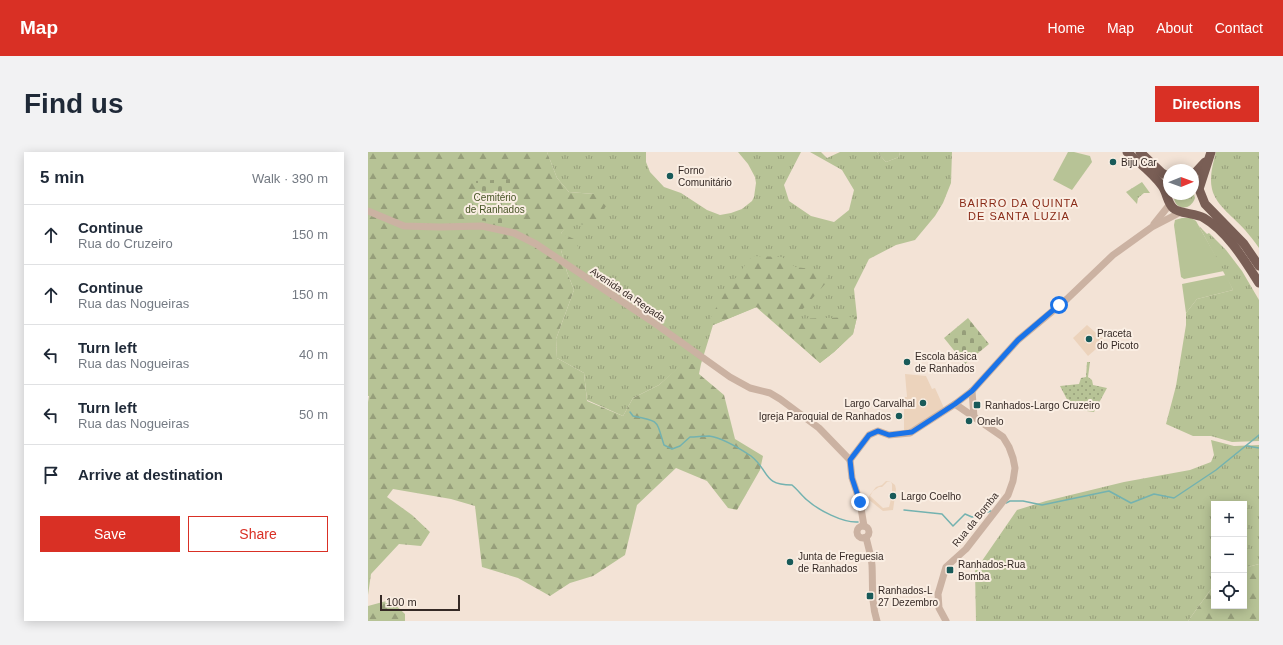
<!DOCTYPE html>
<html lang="en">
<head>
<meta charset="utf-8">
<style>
	:root { --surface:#fff; --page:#f2f2f3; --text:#1f2937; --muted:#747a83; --line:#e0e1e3; --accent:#d93025 }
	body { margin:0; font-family:Helvetica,sans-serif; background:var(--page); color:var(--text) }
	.controls { position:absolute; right:12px; bottom:12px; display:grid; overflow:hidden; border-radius:0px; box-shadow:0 2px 10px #0003 }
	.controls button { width:36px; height:36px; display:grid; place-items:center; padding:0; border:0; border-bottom:1px solid var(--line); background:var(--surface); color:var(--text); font:20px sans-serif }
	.compass { position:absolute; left:795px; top:12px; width:36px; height:36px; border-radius:50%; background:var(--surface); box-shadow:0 2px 10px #0003; rotate:89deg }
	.scale { position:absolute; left:12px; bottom:10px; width:80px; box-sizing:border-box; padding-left:4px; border:2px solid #352925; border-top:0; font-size:11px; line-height:14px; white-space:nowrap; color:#352925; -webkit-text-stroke:3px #faeee3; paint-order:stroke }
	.stop { position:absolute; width:12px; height:12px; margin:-9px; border:3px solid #1a73e8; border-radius:50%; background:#fff }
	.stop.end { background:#1a73e8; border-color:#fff; box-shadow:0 1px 4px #0008 }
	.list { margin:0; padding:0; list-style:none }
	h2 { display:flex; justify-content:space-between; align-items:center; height:52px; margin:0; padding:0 16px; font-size:17px }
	h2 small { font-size:13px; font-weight:400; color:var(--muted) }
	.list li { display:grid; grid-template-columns:26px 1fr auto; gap:12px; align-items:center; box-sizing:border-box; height:60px; padding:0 16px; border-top:1px solid var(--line) }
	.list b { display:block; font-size:15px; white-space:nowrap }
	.list p { margin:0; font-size:13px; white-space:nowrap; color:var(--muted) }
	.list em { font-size:13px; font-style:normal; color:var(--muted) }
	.actions { display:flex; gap:8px; padding:12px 16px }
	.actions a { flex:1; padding:9px 0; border:1px solid var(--accent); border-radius:0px; text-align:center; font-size:14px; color:var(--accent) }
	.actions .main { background:var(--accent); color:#fff }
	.icon { flex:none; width:22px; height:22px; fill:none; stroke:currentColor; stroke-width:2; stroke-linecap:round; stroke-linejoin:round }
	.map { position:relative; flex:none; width:891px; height:469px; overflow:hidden; border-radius:0px }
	header { display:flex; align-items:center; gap:24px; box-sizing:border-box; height:56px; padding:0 20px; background:var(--accent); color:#fff }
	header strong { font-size:19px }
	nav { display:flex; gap:22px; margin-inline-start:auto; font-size:14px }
	.intro { display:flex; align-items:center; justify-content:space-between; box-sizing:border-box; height:96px; padding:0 24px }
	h1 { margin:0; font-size:28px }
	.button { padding:10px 18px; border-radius:0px; background:var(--accent); color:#fff; font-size:14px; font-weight:700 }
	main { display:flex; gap:24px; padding:0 24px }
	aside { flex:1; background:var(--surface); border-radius:0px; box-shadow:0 2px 10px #0003 }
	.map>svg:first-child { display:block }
	.grass { fill:url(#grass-tufts) }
	.forest { fill:url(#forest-firs) }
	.cemetery { fill:url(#cemetery-stones) }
	.park { fill:url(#park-dots) }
	.garden { fill:#b7c396 }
	.plaza { fill:#ecd3bc; fill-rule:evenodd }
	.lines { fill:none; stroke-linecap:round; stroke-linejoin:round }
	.stream { stroke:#73b2b0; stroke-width:1.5 }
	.minor { stroke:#cbb2a2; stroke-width:7 }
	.major { stroke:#795e55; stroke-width:9 }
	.route { stroke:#1a73e8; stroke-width:5 }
	.poi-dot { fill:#185a59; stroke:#faeee3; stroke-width:1.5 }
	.labels { text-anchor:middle; stroke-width:4; stroke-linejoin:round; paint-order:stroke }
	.poi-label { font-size:10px; fill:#352925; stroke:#faeee3; text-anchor:start }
	.park-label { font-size:10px; fill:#485527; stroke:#faeee3 }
	.street-label { font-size:10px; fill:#352925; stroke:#faeee3 }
	.neighbourhood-label { font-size:11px; letter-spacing:1px; fill:#8a2b18; stroke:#faeee3 }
</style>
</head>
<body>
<header>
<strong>Map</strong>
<nav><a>Home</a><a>Map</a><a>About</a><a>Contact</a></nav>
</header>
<div class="intro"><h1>Find us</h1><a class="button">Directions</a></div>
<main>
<aside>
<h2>5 min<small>Walk · 390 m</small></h2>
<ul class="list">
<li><svg class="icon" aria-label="ahead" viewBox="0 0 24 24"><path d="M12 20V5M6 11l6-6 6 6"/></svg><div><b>Continue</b><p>Rua do Cruzeiro</p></div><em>150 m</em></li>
<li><svg class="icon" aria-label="ahead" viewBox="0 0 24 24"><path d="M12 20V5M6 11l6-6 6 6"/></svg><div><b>Continue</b><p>Rua das Nogueiras</p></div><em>150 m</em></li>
<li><svg class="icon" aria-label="left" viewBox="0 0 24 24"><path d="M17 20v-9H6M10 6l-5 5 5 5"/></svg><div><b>Turn left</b><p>Rua das Nogueiras</p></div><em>40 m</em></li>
<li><svg class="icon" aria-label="left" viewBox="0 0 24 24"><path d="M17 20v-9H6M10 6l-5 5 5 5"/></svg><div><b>Turn left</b><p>Rua das Nogueiras</p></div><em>50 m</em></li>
<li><svg class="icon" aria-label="arrive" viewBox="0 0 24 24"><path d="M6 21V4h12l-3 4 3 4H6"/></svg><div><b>Arrive at destination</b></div></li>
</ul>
<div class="actions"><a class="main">Save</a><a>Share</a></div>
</aside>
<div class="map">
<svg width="891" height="469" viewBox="0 0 891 469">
	<defs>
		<pattern id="grass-tufts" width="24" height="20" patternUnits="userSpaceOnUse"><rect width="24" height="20" fill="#b7c396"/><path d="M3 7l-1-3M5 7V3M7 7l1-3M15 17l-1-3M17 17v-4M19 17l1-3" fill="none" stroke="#969e7a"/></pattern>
		<pattern id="forest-firs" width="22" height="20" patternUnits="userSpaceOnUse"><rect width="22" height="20" fill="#b7c396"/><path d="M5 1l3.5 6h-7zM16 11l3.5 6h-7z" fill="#969e7a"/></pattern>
		<pattern id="cemetery-stones" width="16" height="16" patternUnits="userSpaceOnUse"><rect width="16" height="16" fill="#b7c396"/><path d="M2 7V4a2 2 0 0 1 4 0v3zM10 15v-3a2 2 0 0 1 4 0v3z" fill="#969e7a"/></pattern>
		<pattern id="park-dots" width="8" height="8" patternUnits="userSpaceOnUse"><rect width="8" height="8" fill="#b7c396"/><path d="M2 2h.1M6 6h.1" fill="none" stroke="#969e7a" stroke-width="1.8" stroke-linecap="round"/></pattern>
	</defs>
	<rect width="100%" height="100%" fill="#f3e3d6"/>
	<g class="grass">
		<polygon points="179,0 278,0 278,10 282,20 296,35 313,41 339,58 352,63 363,61 374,57 384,49 386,45 388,31 387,25 380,12 370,0 433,0 416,33 421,49 443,64 466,70 481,58 486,38 474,18 442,0 453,0 459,6 472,0 509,0 518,10 531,5 532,0 584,0 583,31 575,51 567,64 547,88 528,93 501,107 486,137 489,165 485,182 466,200 452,211 388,155 345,173 333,212 314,213 291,233 265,246 255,264 219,248 216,221 189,206 188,187 206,138 199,120 193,98 211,98 193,81 226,42 201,40 189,26"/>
		<path d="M848 0H891V96C887 90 882 84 877 78 867 66 848 54 844 37 841 24 845 12 848 0Z"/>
		<polygon points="774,30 782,41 776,41 770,46 769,52 758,40"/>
		<path d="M825 39 827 46C822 61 804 57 806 42H825Z"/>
		<polygon points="831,74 839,82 841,81 858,98 874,119 891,148 891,289 864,290 843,284 825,284 798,272 808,234 818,173 818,161 829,147 865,138"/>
		<polygon points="843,288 866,294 891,293 891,412 876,416 876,352 846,352 846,433 820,469 608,469 607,419 649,358 678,349 756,330 822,318 843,310 846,303"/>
	</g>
	<g class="forest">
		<polygon points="0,0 179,0 189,26 201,40 226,42 238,54 226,74 203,71 193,81 206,87 212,99 193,98 199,120 206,138 188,187 189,206 216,221 219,249 255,264 265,246 291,233 314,212 333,212 331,222 356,243 367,287 395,304 392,318 369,358 360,356 339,329 308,316 269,353 257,403 225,424 202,431 182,444 150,426 114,415 107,354 83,347 25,337 19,345 44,363 62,380 53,394 31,392 3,422 0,443 0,250 1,244 0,244"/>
		<polygon points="509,0 532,0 531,5 518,10"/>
		<polygon points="384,104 414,105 427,115 460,119 458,131 426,167 489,165 485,182 466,200 452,211 389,155 345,173 342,167 355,143"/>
		<polygon points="891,412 891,469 820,469 846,433 846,454 876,454 876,416"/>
		<polygon points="22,448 37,462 37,469 0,469 0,454"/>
	</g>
	<g class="cemetery">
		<polygon points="143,27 146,75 111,68 108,29"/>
		<polygon points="600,166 621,192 597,212 576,186"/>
	</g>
	<polygon class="park" points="719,210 722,210 720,225 724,228 725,233 739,236 726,260 704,257 692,234 711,232 713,226 718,225"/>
	<g class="garden">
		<polygon points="700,0 706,0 722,4 724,10 704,38 685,28"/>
		<polygon points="814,66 823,66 828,69 856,119 816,127 813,125 806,73 807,68"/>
		<polygon points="858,123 865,138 829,147 818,161 814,132"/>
	</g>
	<g class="plaza">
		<polygon points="719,173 737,189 720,204 705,186"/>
		<polygon points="537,222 558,224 564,237 567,236 576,256 542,278 536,280 536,245 539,245"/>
		<path d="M518 329 523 330 527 333 528 337 525 358 515 359 500 347 501 344 508 335 514 333ZM519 330H523L524 332V343L521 355 515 356 502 344 505 339 511 335H514Z"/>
	</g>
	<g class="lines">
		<g class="stream">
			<path d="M262 260 265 264C292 269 288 268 296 293L304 297 312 294 322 285C328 285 335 284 341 284 355 286 371 296 383 304 402 319 394 333 424 333 430 338 434 344 439 348 450 358 475 371 490 370"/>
			<polyline points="879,294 891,296"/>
			<polyline points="638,351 642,349 655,349 674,353 741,339 763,351 786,342 806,346 848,318 891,283"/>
			<polyline points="536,358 574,362 585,374 597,362 604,365 623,359"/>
		</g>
		<g class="minor">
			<polyline points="0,59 36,74 72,75 114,74 146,81 168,92 282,168 362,225 382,236 402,241 412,247 451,276 482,308"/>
			<polyline points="786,72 802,52"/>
			<polyline points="604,239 606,265"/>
			<polyline points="496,374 492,350 484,326 482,308 501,283 510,279 521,283 542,281 587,252 604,239 650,188 699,147 745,103 784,75 813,60"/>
			<circle cx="495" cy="380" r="6"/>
			<path d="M498 385C500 394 503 403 504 413 505 432 503 451 509 469"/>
			<polyline points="578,469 571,456 570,442 578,415 598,397 640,343 645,329 647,316 645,306 641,295 635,285 587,252"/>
		</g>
		<g class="major">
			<path d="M759 0C771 11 785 21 794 34 799 41 799 50 805 56 811 62 827 61 836 66 859 79 877 109 891 131"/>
			<polyline points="772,0 794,21 801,25"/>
			<polyline points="825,23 837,10"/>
			<polyline points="825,30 831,37 837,52 876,92 891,114"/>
			<polyline points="831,37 843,0"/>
		</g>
	</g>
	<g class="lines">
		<polyline class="route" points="492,350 484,326 482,308 501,283 510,279 521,283 544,280 587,252 604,239 650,188 691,153"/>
	</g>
	<g class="poi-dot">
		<circle cx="745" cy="10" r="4"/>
		<circle cx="302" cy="24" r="4"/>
		<circle cx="721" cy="187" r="4"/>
		<circle cx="539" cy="210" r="4"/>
		<circle cx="555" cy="251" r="4"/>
		<rect x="605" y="249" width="8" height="8" rx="2"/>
		<circle cx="531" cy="264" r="4"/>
		<circle cx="601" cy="269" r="4"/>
		<circle cx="525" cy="344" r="4"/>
		<circle cx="422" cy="410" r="4"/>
		<rect x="578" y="414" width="8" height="8" rx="2"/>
		<rect x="498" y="440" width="8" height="8" rx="2"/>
	</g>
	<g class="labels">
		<g class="poi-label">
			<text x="753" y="14">Biju Car</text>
			<text x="310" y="22">Forno<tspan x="310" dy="12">Comunitário</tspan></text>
			<text x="729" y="185">Praceta<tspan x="729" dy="12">do Picoto</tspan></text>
			<text x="547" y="208">Escola básica<tspan x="547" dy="12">de Ranhados</tspan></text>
			<text x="547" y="255" text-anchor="end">Largo Carvalhal</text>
			<text x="617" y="257">Ranhados-Largo Cruzeiro</text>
			<text x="523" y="268" text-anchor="end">Igreja Paroquial de Ranhados</text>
			<text x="609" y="273">Onelo</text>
			<text x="533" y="348">Largo Coelho</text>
			<text x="430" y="408">Junta de Freguesia<tspan x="430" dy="12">de Ranhados</tspan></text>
			<text x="590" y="416">Ranhados-Rua<tspan x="590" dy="12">Bomba</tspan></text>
			<text x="510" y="442">Ranhados-L<tspan x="510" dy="12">27 Dezembro</tspan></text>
		</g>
		<g class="park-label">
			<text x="127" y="49">Cemitério<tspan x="127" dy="12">de Ranhados</tspan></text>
		</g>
		<g class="street-label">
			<text transform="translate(260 142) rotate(34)" y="4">Avenida da Regada</text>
			<text transform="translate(607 367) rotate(-51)" y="4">Rua da Bomba</text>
		</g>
		<g class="neighbourhood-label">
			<text x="651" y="55">BAIRRO DA QUINTA<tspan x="651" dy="13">DE SANTA LUZIA</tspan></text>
		</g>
	</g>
</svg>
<div class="controls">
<button>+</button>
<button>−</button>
<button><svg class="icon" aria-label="locate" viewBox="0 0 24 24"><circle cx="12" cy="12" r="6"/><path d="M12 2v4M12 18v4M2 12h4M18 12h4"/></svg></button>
</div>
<svg class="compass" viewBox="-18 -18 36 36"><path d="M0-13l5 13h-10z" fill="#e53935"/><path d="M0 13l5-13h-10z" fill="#747a83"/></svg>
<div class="scale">100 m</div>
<div class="stop" style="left:691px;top:153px"></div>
<div class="stop end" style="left:492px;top:350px"></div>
</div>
</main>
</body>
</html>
